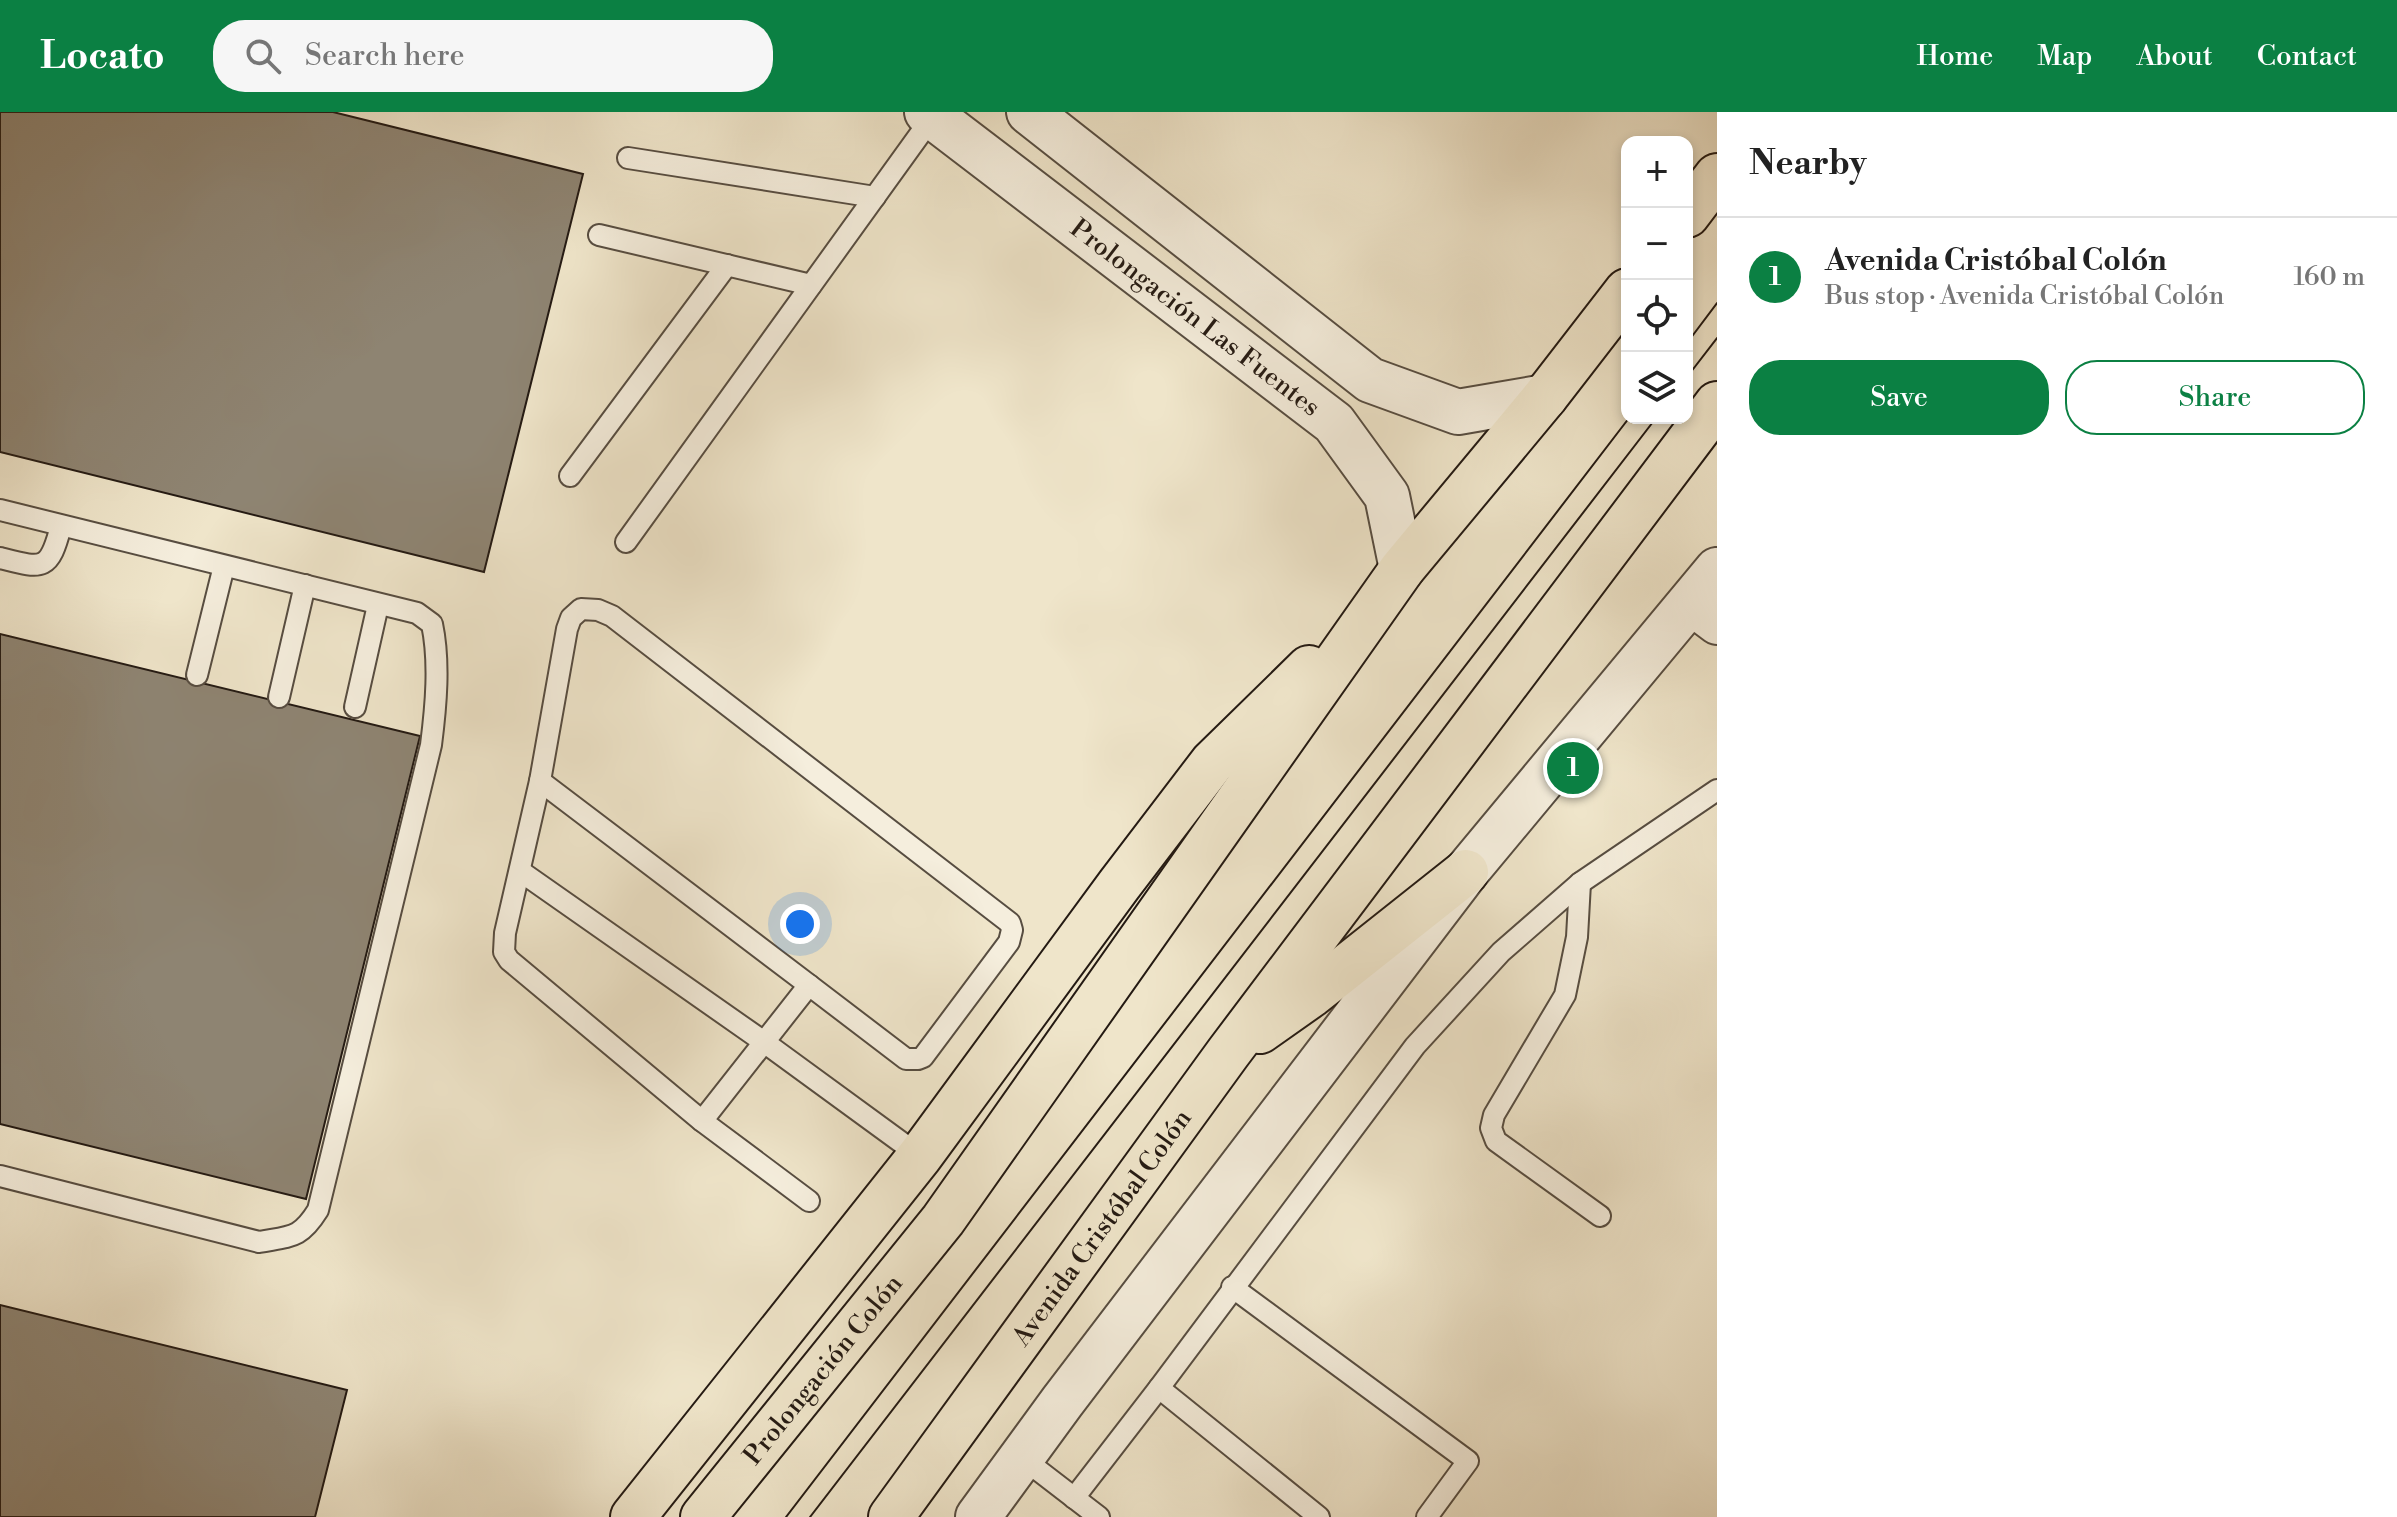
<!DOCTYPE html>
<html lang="en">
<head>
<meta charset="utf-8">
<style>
	:root { --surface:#fff; --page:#f6f6f6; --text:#222; --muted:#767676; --line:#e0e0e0; --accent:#0b8043 }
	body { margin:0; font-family:"Libre Bodoni",serif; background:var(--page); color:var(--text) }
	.controls { position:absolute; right:24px; top:24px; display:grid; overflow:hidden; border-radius:16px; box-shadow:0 4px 12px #0003 }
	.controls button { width:72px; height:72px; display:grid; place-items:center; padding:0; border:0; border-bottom:2px solid var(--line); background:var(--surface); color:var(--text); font:40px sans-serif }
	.you { position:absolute; left:800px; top:812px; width:28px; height:28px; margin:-20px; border:6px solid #fff; border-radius:50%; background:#1a73e8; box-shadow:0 0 0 12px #1a73e833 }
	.badge { display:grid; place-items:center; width:52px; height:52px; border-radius:50%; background:var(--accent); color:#fff; font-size:26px; font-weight:700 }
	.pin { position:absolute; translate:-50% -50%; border:4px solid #fff; box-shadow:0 2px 8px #0006 }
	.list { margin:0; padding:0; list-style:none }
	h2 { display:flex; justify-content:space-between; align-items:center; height:104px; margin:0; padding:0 32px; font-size:34px }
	h2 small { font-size:26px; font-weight:400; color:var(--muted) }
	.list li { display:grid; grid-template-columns:52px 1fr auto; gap:24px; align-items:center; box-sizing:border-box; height:120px; padding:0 32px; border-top:2px solid var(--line) }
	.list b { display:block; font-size:30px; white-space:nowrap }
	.list p { margin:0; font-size:26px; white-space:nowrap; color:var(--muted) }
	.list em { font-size:26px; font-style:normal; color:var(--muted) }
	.actions { display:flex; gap:16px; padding:24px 32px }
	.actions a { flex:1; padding:18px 0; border:2px solid var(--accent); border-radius:32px; text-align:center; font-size:28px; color:var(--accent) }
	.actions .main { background:var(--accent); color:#fff }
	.icon { flex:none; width:44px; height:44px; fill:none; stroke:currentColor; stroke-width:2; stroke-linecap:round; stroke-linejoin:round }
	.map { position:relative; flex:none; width:1717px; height:1405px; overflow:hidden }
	header { display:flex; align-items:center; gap:48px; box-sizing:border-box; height:112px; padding:0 40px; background:var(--accent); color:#fff }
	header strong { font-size:38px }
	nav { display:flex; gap:44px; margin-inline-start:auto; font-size:28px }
	.search { width:560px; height:72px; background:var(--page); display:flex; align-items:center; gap:20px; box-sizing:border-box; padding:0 28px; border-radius:32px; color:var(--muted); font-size:30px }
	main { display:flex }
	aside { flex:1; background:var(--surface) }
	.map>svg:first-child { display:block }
	.building { fill:#8e8472; stroke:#241a13; stroke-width:2 }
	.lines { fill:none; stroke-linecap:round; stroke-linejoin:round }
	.service-casing { stroke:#574d41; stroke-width:24 }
	.minor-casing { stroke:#574d41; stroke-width:44 }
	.tertiary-casing { stroke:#574d41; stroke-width:48 }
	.primary-casing { stroke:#241a13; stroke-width:48 }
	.service { stroke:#f5eedd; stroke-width:20 }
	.minor { stroke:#f5eedd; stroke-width:40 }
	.tertiary { stroke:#f5eedd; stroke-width:44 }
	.primary { stroke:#efe5ca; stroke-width:44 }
	.tram { stroke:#241a13; stroke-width:2 }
	.labels { text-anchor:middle; stroke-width:6; stroke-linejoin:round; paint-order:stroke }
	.street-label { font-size:26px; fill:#241a13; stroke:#f5eedd }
</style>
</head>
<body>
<header>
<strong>Locato</strong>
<div class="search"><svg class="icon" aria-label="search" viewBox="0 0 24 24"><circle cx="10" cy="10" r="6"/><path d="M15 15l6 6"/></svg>Search here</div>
<nav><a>Home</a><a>Map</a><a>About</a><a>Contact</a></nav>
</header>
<main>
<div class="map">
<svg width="1717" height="1405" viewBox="0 0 1717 1405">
	<rect width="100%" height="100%" fill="#efe5ca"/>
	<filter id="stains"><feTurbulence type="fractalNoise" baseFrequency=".0025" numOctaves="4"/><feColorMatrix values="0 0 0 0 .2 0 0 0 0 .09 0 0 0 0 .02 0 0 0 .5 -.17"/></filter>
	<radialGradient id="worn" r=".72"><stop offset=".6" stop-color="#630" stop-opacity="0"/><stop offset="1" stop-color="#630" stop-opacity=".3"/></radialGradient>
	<g class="building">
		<polygon points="0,0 333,0 583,62 484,460 0,340"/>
		<polygon points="0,522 420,624 306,1087 0,1012"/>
		<polygon points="0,1193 347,1278 315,1405 0,1405"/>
	</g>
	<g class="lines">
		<g class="service-casing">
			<g id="service">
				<polyline points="628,46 875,85"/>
				<polyline points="599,123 811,173"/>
				<polyline points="570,364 727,153"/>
				<path d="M0 398 417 501 432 512C440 550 436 594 431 633L318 1098C300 1127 291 1124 259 1130L0 1064"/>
				<polyline points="626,430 936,0"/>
				<path d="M0 446C43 457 49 460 61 414"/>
				<polygon points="581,497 598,498 612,504 1010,811 1012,818 1009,830 923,945 918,947 906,947 809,873 702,1009 509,848 504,840 505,821 540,669 567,517 571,506"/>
				<polyline points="197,563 224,454"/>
				<polyline points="279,585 305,473"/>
				<polyline points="355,595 378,493"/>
				<polyline points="540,669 809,873"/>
				<polyline points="520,759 764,930 920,1044"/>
				<polyline points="1580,771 1577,825 1565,883 1494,1003 1491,1016 1496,1029 1600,1104"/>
				<polyline points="702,1009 809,1089"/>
				<polyline points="1232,1175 1468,1349 1427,1405"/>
				<polyline points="1159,1276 1319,1405"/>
				<polyline points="1021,1345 1099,1405"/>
				<polyline points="1074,1386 1159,1276 1415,934 1501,840 1580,771 1717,678"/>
			</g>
		</g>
		<g class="minor-casing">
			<polyline id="minor" points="1689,491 1717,512"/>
		</g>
		<g class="tertiary-casing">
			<g id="tertiary">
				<path id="s1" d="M927 0 1334 311 1387 384 1402 457"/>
				<polyline points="1029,0 1370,268 1458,300 1545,285"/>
				<polyline points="978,1405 1062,1290 1466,760 1717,458"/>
			</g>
		</g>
		<g class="primary-casing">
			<g id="primary">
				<polyline points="1687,103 1717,64"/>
				<polyline points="1260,919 1311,883 1466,760"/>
				<polyline points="633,1405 920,1044 1119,773 1212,651 1309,556"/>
				<path id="s2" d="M703 1405 943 1108 1402 457 1545 285 1627 179"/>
				<path id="s3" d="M891 1405 1228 941 1717 292"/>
			</g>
		</g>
		<use href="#service" class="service"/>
		<use href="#minor" class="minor"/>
		<use href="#tertiary" class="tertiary"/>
		<use href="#primary" class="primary"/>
		<g class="tram">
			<polyline points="1687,231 1717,191"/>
			<polyline points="1687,265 1717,226"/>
			<polyline points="786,1405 1629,306"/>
			<polyline points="810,1405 1656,306"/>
		</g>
	</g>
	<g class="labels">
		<g class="street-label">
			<text dy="9" stroke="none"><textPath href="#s1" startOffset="338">Prolongación Las Fuentes</textPath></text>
			<text dy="9" stroke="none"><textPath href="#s3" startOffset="358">Avenida Cristóbal Colón</textPath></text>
			<text dy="9" stroke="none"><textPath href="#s2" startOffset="190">Prolongación Colón</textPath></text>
		</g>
	</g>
	<rect width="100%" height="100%" filter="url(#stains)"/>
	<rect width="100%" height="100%" fill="url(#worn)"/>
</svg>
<div class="controls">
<button>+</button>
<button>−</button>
<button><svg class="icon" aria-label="locate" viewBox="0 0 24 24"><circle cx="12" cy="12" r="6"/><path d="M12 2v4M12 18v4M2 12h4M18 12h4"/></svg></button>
<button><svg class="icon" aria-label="layers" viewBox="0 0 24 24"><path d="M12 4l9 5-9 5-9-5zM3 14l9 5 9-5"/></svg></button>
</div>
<div class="you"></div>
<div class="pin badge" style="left:1573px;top:656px">1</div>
</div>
<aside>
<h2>Nearby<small></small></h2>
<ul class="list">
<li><span class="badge">1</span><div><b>Avenida Cristóbal Colón</b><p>Bus stop · Avenida Cristóbal Colón</p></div><em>160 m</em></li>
</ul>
<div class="actions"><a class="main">Save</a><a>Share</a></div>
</aside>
</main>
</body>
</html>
